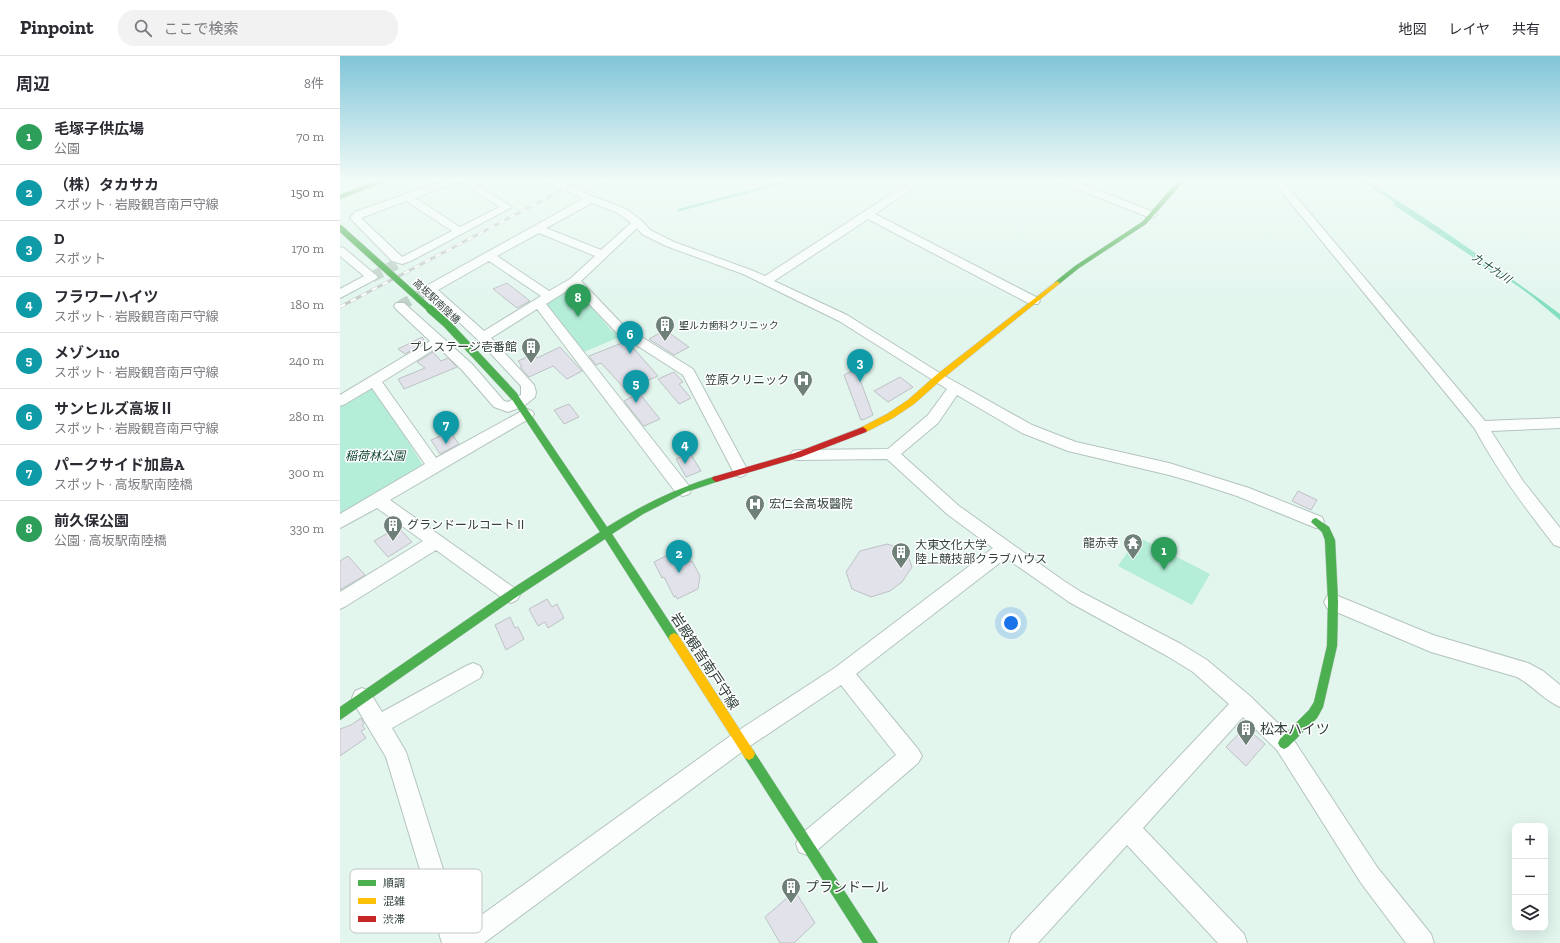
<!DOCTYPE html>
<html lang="ja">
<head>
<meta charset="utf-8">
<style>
	:root { --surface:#fff; --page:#f2f2f3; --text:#2b2b33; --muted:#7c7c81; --line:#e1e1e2; --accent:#6f8079 }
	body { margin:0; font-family:"Zilla Slab","Noto Sans JP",serif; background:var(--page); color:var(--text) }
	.controls { position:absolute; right:12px; bottom:12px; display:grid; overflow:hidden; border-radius:8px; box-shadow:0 4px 16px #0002 }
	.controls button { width:36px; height:36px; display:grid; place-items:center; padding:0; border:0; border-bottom:1px solid var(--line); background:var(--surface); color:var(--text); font:20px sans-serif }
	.you { position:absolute; left:671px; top:567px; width:14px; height:14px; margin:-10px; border:3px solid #fff; border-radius:50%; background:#1a73e8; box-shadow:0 0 0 6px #1a73e833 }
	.badge { display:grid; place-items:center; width:26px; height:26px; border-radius:50%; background:var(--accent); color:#fff; font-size:13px; font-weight:700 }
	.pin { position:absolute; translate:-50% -33px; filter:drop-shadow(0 1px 2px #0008) }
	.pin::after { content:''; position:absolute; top:21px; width:14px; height:12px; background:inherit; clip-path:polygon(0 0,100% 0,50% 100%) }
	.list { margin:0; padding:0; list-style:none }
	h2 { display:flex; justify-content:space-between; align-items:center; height:52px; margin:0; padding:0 16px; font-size:17px }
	h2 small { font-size:13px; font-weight:400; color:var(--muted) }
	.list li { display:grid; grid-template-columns:26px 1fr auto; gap:12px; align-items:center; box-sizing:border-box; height:56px; padding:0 16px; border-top:1px solid var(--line) }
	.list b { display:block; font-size:15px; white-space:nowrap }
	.list p { margin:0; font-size:13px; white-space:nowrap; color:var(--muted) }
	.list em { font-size:13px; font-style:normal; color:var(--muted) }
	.icon { flex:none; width:22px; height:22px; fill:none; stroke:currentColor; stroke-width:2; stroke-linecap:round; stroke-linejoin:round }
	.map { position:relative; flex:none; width:1220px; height:887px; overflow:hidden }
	header { display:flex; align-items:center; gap:24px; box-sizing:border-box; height:56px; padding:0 20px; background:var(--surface); border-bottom:1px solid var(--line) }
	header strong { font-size:19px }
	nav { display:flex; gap:22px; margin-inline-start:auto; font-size:14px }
	.search { width:280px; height:36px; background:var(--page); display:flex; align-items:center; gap:10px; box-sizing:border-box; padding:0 14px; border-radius:16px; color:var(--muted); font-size:15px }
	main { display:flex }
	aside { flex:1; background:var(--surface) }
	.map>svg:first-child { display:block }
	.green { fill:#b4edd8 }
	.water { fill:#84dec0 }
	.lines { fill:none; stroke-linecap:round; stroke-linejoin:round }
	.stream { stroke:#84dec0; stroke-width:2.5 }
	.building { fill:#e2e2eb; stroke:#bdc2c4 }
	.street-tunnel { stroke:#bfd2ca; stroke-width:11; stroke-dasharray:11 5.5; stroke-linecap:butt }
	.street-casing { stroke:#b5c4be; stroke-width:2 }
	.fast-casing { stroke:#b5c4be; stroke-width:1 }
	.slow-casing { stroke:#b5c4be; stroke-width:1 }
	.jam-casing { stroke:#b5c4be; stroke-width:1 }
	.street { fill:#fbfefc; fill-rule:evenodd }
	.fast { fill:#4caf50; fill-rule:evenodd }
	.slow { fill:#ffc107; fill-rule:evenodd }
	.jam { fill:#c62828; fill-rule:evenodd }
	.rail-casing { stroke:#c7ccc9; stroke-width:3 }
	.rail { stroke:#fff; stroke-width:2; stroke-dasharray:6; stroke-linecap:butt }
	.fast-bridge-far1-casing { stroke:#b5c4be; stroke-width:7; stroke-linecap:butt }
	.fast-bridge-casing { stroke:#b5c4be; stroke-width:9; stroke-linecap:butt }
	.fast-bridge-far1 { stroke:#4caf50; stroke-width:6 }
	.fast-bridge { stroke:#4caf50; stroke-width:8 }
	.labels { text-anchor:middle; stroke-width:3; stroke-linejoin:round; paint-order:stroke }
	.far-street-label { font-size:10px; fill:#31403a; stroke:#fff }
	.far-poi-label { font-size:10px; fill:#31403a; stroke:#fff; text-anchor:start }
	.far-water-label { font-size:11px; font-style:italic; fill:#184b3b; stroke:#fff }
	.poi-label { font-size:12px; fill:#31403a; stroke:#fff; text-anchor:end }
	.park-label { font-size:12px; font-style:italic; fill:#104435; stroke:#fff }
	.near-street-label { font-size:14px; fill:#31403a; stroke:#fff }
	.near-poi-label { font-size:14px; fill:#31403a; stroke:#fff; text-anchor:start }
	.key { fill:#fff; stroke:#c1c6c4; stroke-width:1 }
	.key-label { font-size:11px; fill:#31403a }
</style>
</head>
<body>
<header>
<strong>Pinpoint</strong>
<div class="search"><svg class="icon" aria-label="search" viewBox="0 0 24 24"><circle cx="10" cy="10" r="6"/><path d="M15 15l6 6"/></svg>ここで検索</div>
<nav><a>地図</a><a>レイヤ</a><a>共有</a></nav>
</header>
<main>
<aside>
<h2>周辺<small>8件</small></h2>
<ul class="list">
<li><span class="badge" style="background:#2e9e5b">1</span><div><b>毛塚子供広場</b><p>公園</p></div><em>70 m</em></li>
<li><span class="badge" style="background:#0f9aa8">2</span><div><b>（株）タカサカ</b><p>スポット · 岩殿観音南戸守線</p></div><em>150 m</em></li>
<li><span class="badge" style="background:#0f9aa8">3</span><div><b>D</b><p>スポット</p></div><em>170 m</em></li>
<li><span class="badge" style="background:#0f9aa8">4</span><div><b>フラワーハイツ</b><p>スポット · 岩殿観音南戸守線</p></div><em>180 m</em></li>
<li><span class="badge" style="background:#0f9aa8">5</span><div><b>メゾン110</b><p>スポット · 岩殿観音南戸守線</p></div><em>240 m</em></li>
<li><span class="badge" style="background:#0f9aa8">6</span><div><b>サンヒルズ高坂Ⅱ</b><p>スポット · 岩殿観音南戸守線</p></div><em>280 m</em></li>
<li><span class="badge" style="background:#0f9aa8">7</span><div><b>パークサイド加島A</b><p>スポット · 高坂駅南陸橋</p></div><em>300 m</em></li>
<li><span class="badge" style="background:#2e9e5b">8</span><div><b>前久保公園</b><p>公園 · 高坂駅南陸橋</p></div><em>330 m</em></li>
</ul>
</aside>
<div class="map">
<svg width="1220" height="887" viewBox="0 0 1220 887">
	<rect width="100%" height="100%" fill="#e2f6ee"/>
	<g class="green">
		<polygon points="229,232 235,232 271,274 282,280 244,296 206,248"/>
		<polygon points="27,332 35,332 82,408 78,415 0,460 0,349"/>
		<polygon points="798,481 870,518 852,549 778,510"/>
	</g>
	<path class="water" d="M1021 124H1025C1091 164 1154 210 1216 255L1220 258V264C1196 244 1172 222 1143 211L1142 207 1052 148 1055 147Z"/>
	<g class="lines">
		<polyline class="stream" points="339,154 431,130 447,124"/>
	</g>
	<g class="building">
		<polygon points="167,227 190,245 177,252 153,233"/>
		<polygon points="325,274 349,291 334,299 309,283"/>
		<polygon points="82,281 85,286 65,298 58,293"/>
		<polygon points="287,285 318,320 286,334 261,307 256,309 249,300"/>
		<polygon points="220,291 242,315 227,323 213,310 189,321 180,311 182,310 178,305 194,298 197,302"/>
		<polygon points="93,296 101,305 108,302 117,311 64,333 58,323 85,312 77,306"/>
		<polygon points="512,315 519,321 533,359 525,363 521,364 504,319"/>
		<polygon points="334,316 343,326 339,328 351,342 339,348 318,323"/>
		<polygon points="560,321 573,331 548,346 534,335"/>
		<polygon points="299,337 320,363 304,370 284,345"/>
		<polygon points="229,348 239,361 224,368 214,354"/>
		<polygon points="110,376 119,388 100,398 91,384"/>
		<polygon points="350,397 361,415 346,421 336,403"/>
		<polygon points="958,435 977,444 971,454 952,445"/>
		<polygon points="58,471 72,486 48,501 34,485"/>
		<polygon points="547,488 566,494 572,511 562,526 550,535 531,541 512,533 506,516 520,495"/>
		<polygon points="341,492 348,506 352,505 360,520 358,533 337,543 336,540 334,541 324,521 322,522 314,506"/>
		<polygon points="8,500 25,519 0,534 0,505"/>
		<polygon points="207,543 212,551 217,548 224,562 208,572 205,566 198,570 189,553"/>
		<polygon points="170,561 175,572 178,571 184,583 166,594 155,569"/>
		<polygon points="21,662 24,668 22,669 25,673 21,675 26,682 0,700 0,673 11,669"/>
		<polygon points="905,671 925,688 906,710 886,691"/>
		<polygon points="455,835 475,867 454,887 440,887 425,861"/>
	</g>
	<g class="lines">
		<g class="street-tunnel">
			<polyline points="32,221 62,205"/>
			<polyline points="60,250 90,233"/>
		</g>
		<g class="street-casing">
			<g id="street">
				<path d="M105 124H130L172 151 71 205 62 208 52 205 10 162 15 156ZM119 125 120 126 160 151 120 171 75 142ZM66 145 112 175 62 201 21 162Z"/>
				<path d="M206 124H219L234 132 255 124H270L268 126 242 136 286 153 302 165 310 174 334 186 411 214 425 220 573 124H585L535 158 698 242 700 245 698 248H690L528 163 434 225 507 259 603 319 692 369 736 386 829 407 909 432 982 461 984 466 982 471 976 472 897 440 857 427 829 419 728 395 682 377 617 339 598 367 561 398 619 450 724 525 741 536 841 588 867 604 910 640 951 680 1037 811 1091 878 1094 887H1066L1021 827 937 694 903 661 803 772 904 878 907 887H878L787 789 698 887H669L672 878 889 648 853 616 827 600 729 546 666 502 516 618 578 693 582 700 578 707 475 796 467 799 459 796 456 788 459 780 556 699 501 629 407 692 144 887H102L46 701 15 649 12 642 15 635 22 632 29 635 42 656 126 610 133 607 140 610 143 616 140 622 52 672 66 696 122 873 393 678 496 611 653 492 607 458 547 403 458 404 453 403 450 399 453 395 458 394 548 393 588 359 607 333 499 265 403 218 326 190 302 178 297 172 241 225 284 270 353 313 408 415 405 419 400 421 395 419 343 319 276 276 233 231 206 248 349 430 351 434 349 438 343 440 337 438 197 253 151 282 194 329 196 336 195 341 184 350 168 356 154 351 122 314 98 291 42 326 96 402 182 355 187 353 192 355 194 358 192 361 50 444 177 534 180 539 177 544 171 547 165 544 96 494 6 550 0 553V536L83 485 37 452 0 472V458L85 408 32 332 5 348 0 350V339L90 285 56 253 54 250 56 247H64L132 308 164 345 168 346 181 339V330L138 284 84 233 86 230 243 143ZM252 147 278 157 291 167 261 194 206 172ZM199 177 255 200 230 223 209 235 157 200ZM149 205 201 240 144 275 98 234Z"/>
				<polygon points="718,124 732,124 816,157 817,159 812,162 808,161 720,126"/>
				<path d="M932 124H942L1145 365 1220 362V372L1151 375 1183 425 1220 472V491L1214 489C1185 452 1157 414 1135 373Z"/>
				<polygon points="0,191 4,192 38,221 36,223 0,242 0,233 24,220 0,200"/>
				<path d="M993 538 1093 579 1188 607 1203 615 1220 629V651C1204 644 1192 629 1177 621L1091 596 987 552 984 546 987 540Z"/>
			</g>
		</g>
		<g class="fast-casing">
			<g id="fast">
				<polygon points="40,124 49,124 0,143 0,139"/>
				<polygon points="839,124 845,124 806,168 739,212 719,228 715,228 715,226 735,210 802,166"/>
				<path d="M174 337 177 338 267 471C302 449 337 432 376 420L379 421 380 423 379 425 346 436 303 458 272 478 338 579 339 582 338 585 334 587 330 585 265 483 175 542 0 664V651L167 536 260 476 171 342 170 340 171 338Z"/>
				<polygon points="976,462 989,471 995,484 998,546 997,590 983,651 977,662 948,691 944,693 940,691 938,687 940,683 969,654 974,646 987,590 988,546 985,484 982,476 971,466 973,463"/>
				<polygon points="409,692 413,694 538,887 523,887 405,702 403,698 405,694"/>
			</g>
		</g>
		<g class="slow-casing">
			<g id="slow">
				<polygon points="717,225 720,227 719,228 601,324 574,348 553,362 526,376 520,376 519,374 520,372 547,358 568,344 595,320"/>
				<polygon points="334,577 338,579 413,694 415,698 413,702 409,704 405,702 330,585 329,582 330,579"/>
			</g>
		</g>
		<g class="jam-casing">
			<polygon id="jam" points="523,371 527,374 526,376 461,401 376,426 372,423 373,421 455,397"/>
		</g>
		<use href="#street" class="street"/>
		<use href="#fast" class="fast"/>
		<use href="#slow" class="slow"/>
		<use href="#jam" class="jam"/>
		<g class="rail-casing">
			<polyline id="rail" points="0,251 241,124"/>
		</g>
		<use href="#rail" class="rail"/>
		<g class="fast-bridge-far1-casing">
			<polyline id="fast-bridge-far1" points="0,172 91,254"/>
		</g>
		<g class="fast-bridge-casing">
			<polyline id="fast-bridge" points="90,253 107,268 174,340"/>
		</g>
		<use href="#fast-bridge-far1" class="fast-bridge-far1"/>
		<use href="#fast-bridge" class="fast-bridge"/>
	</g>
	<linearGradient id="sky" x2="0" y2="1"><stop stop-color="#80c5d8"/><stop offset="0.5" stop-color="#f2fbf7"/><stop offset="1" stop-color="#f2fbf7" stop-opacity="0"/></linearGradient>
	<rect width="1220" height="248" fill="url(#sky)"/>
	<defs>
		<g id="building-pin" transform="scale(1)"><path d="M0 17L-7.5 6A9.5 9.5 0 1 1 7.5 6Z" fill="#6f8079" stroke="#fff"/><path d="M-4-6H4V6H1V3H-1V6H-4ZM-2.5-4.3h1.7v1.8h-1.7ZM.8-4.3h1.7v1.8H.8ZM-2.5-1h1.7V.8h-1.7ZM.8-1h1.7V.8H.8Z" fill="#fff"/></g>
		<g id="hospital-pin" transform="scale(1)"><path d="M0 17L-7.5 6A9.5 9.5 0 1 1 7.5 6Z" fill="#6f8079" stroke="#fff"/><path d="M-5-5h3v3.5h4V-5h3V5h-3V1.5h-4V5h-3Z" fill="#fff"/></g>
		<g id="temple-pin" transform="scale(1)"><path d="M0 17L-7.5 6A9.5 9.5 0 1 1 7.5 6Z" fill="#6f8079" stroke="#fff"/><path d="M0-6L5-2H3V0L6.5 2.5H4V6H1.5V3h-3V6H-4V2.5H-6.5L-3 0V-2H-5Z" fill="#fff"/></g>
	</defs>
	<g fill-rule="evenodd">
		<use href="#building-pin" x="325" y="269"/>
		<use href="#building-pin" x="191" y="291"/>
		<use href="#hospital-pin" x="463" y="324"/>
		<use href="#hospital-pin" x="415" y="448"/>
		<use href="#building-pin" x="53" y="469"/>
		<use href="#temple-pin" x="793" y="487"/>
		<use href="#building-pin" x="561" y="496"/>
		<use href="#building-pin" x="906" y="673"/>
		<use href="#building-pin" x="451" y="831"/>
	</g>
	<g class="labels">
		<g class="far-street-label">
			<text transform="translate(97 245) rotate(43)" y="4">高坂駅南陸橋</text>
		</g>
		<g class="far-poi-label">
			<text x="339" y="273">聖ルカ歯科クリニック</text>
		</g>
		<g class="far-water-label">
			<text transform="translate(1152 212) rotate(34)" y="4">九十九川</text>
		</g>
		<g class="poi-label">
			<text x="177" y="295">プレステージ壱番館</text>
			<text x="449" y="328">笠原クリニック</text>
			<text x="429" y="452" text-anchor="start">宏仁会高坂醫院</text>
			<text x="67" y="473" text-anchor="start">グランドールコートⅡ</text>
			<text x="779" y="491">龍赤寺</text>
			<text x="575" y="493" text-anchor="start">大東文化大学<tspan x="575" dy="14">陸上競技部クラブハウス</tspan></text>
		</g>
		<g class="park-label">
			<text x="35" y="404">稲荷林公園</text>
		</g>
		<g class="near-street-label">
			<text transform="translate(365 605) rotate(57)" y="5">岩殿観音南戸守線</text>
		</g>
		<g class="near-poi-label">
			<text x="920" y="678">松本ハイツ</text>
			<text x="465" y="836">プランドール</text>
		</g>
	</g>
	<rect x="10" y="813" width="132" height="64" rx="6" class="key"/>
	<rect x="18" y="824" width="18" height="6" fill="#4caf50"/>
	<rect x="18" y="842" width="18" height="6" fill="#ffc107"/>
	<rect x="18" y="860" width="18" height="6" fill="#c62828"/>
	<g class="key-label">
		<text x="43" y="831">順調</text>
		<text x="43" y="849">混雑</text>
		<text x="43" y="867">渋滞</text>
	</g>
</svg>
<div class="controls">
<button>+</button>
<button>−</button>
<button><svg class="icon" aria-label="layers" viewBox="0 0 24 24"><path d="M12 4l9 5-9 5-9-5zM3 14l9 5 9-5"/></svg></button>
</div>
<div class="you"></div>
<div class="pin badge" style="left:824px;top:514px;background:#2e9e5b">1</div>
<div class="pin badge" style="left:339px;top:517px;background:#0f9aa8">2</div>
<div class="pin badge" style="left:520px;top:326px;background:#0f9aa8">3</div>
<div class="pin badge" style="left:345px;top:408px;background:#0f9aa8">4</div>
<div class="pin badge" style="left:296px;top:347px;background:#0f9aa8">5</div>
<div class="pin badge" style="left:290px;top:298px;background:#0f9aa8">6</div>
<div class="pin badge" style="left:106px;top:388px;background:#0f9aa8">7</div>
<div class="pin badge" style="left:238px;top:261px;background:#2e9e5b">8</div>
</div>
</main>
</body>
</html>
